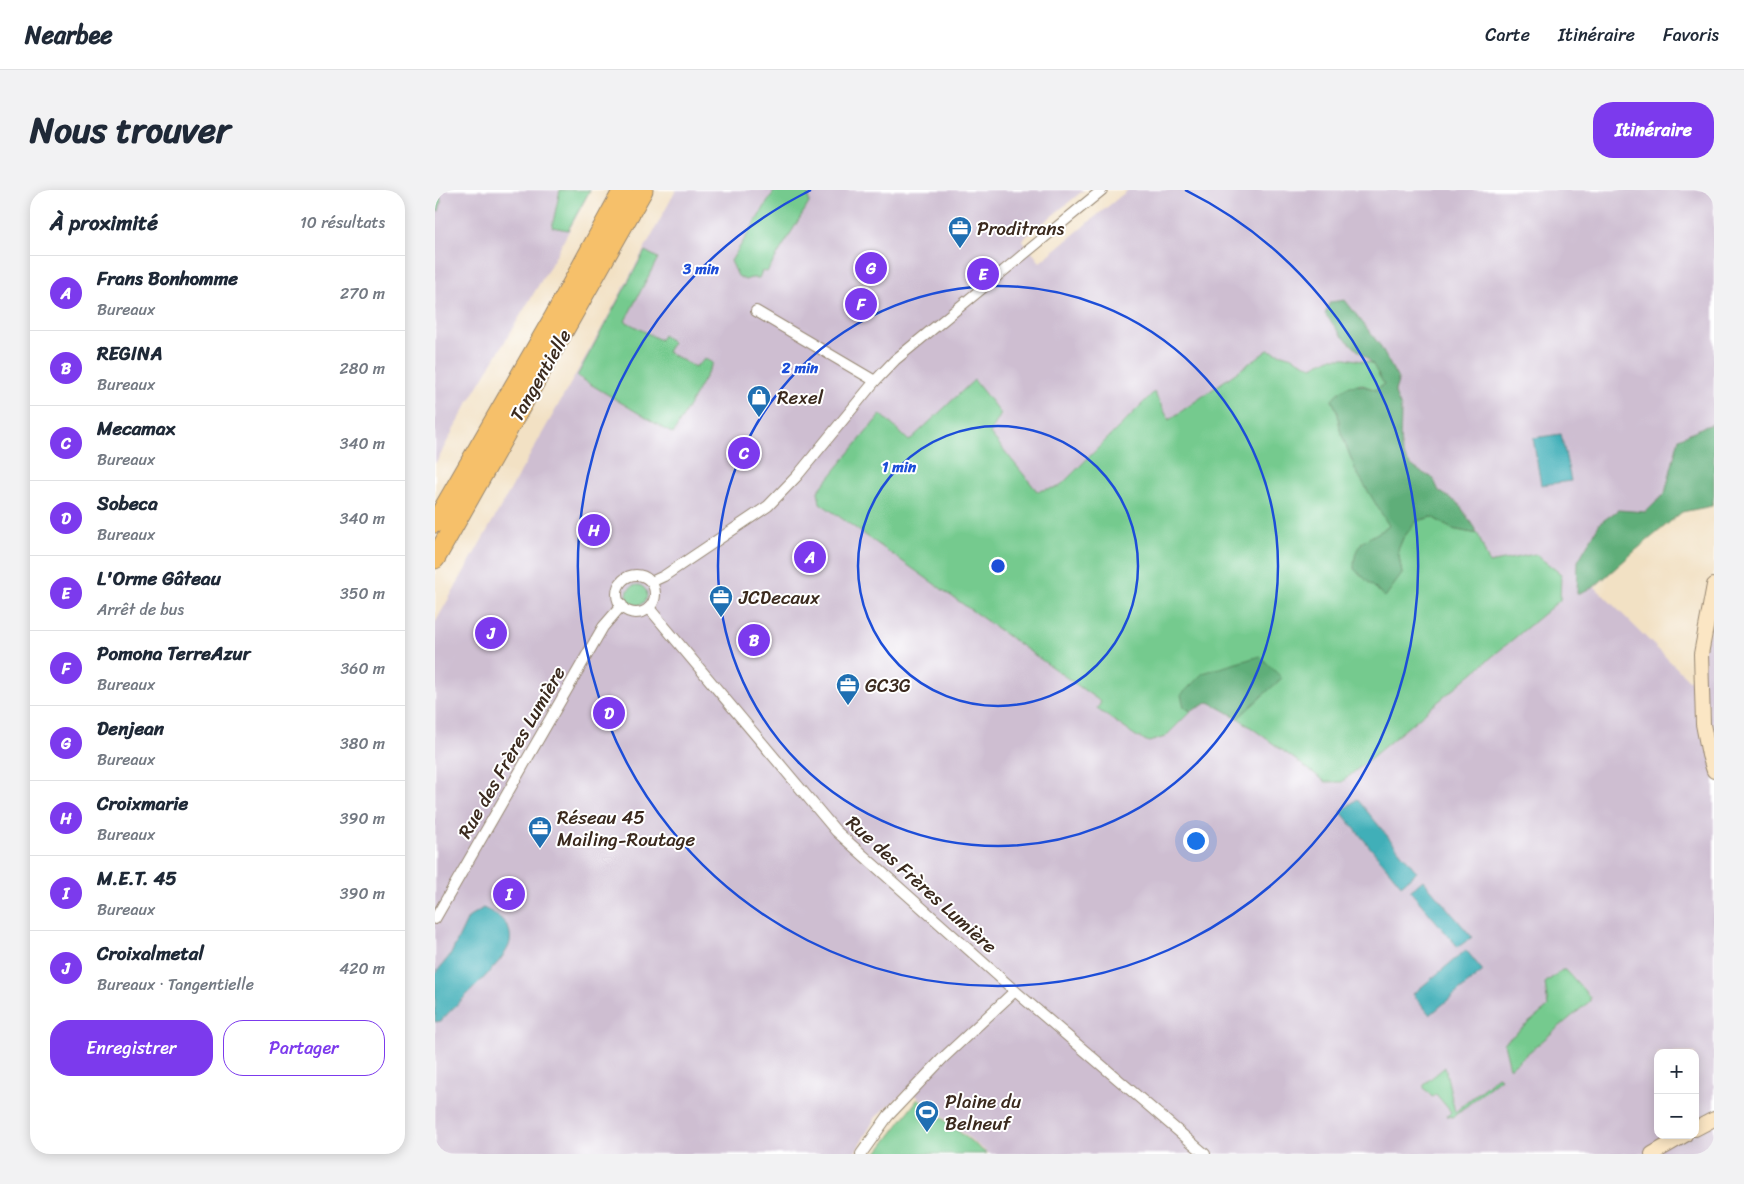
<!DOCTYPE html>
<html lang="fr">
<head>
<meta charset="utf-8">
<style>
	:root { --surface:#fff; --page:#f2f2f3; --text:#1f2937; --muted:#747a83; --line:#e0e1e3; --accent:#7c3aed }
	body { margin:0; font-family:Sriracha,sans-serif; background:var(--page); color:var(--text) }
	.controls { position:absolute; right:15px; bottom:15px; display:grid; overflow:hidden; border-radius:10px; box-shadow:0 2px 12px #0003 }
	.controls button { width:45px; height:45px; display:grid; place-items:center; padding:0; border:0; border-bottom:1px solid var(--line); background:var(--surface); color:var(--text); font:25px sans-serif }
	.you { position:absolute; left:760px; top:650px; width:18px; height:18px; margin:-12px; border:4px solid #fff; border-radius:50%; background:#1a73e8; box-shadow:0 0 0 8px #1a73e833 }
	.badge { display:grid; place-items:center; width:32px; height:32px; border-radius:50%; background:var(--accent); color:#fff; font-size:16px; font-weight:700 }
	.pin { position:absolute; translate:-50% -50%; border:2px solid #fff; box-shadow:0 1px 5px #0006 }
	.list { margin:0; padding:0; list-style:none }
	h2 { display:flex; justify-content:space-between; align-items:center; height:65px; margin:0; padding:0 20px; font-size:21px }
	h2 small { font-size:16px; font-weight:400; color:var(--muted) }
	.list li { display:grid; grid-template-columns:32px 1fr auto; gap:15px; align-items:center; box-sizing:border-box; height:75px; padding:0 20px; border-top:1px solid var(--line) }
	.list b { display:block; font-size:19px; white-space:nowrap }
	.list p { margin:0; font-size:16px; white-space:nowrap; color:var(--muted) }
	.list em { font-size:16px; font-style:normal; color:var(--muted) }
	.actions { display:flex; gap:10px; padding:15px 20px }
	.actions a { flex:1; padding:11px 0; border:1px solid var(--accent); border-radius:20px; text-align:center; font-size:18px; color:var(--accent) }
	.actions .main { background:var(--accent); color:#fff }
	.map { position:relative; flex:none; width:1279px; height:964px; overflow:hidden; border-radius:20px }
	header { display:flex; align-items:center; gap:30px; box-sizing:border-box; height:70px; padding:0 25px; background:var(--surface); border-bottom:1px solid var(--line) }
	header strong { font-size:24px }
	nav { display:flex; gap:28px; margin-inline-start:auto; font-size:18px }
	.intro { display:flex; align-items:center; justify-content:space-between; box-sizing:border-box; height:120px; padding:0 30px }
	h1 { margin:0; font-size:35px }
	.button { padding:12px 22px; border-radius:20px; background:var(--accent); color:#fff; font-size:18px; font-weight:700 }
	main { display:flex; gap:30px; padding:0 30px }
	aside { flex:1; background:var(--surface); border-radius:20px; box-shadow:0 2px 12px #0003 }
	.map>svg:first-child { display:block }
	.industrial { fill:#cebed1; fill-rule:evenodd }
	.green { fill:#74ca8e; stroke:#587a56 }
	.forest { fill:#5fae79; stroke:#4d6c4c }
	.water { fill:#3fafb8; stroke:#3d6c6b }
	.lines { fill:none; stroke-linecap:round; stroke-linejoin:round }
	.street-casing { stroke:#968671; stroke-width:12 }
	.secondary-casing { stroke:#968671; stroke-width:16 }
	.highway-casing { stroke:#968671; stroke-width:21 }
	.street { stroke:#fff; stroke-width:10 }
	.secondary { stroke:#fbe6c4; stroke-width:14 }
	.highway { stroke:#f6c06b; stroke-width:19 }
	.ring { fill:none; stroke:#1d4ed8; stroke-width:2.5 }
	.labels { text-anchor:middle; stroke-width:4; stroke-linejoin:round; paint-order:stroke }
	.poi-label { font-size:19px; fill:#3b2a1e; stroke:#fff; text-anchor:start }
	.street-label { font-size:19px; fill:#3b2a1e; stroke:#fff }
	.centre { fill:#1d4ed8; stroke:#fff; stroke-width:2.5 }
	.ring-label { font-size:15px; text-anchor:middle; font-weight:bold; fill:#1d4ed8; stroke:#fff; stroke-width:4; stroke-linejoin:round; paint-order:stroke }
</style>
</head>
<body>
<header>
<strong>Nearbee</strong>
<nav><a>Carte</a><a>Itinéraire</a><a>Favoris</a></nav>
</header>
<div class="intro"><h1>Nous trouver</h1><a class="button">Itinéraire</a></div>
<main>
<aside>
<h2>À proximité<small>10 résultats</small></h2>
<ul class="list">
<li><span class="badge">A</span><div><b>Frans Bonhomme</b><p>Bureaux</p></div><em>270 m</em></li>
<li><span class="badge">B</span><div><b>REGINA</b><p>Bureaux</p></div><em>280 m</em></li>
<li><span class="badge">C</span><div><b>Mecamax</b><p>Bureaux</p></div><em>340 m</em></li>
<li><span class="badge">D</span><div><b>Sobeca</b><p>Bureaux</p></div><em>340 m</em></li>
<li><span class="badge">E</span><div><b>L'Orme Gâteau</b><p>Arrêt de bus</p></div><em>350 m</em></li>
<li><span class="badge">F</span><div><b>Pomona TerreAzur</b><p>Bureaux</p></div><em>360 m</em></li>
<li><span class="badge">G</span><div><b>Denjean</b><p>Bureaux</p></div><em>380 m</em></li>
<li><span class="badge">H</span><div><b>Croixmarie</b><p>Bureaux</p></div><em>390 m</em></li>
<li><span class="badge">I</span><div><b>M.E.T. 45</b><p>Bureaux</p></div><em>390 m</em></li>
<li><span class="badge">J</span><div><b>Croixalmetal</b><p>Bureaux · Tangentielle</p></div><em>420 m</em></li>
</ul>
<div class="actions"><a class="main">Enregistrer</a><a>Partager</a></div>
</aside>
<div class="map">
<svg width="1279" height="964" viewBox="0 0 1279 964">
	<rect width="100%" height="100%" fill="#fff"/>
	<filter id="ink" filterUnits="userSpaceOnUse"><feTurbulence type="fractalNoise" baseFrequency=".02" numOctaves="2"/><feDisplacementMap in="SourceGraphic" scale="10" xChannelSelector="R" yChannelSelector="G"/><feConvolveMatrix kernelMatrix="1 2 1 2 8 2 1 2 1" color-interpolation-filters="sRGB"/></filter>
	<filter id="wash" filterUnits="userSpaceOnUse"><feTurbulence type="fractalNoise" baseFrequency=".0096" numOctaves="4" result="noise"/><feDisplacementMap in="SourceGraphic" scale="20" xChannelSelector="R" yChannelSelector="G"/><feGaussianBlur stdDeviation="1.12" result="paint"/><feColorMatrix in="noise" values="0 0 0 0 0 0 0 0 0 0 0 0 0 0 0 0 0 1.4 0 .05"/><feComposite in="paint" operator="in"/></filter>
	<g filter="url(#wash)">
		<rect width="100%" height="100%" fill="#f2e1c4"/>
		<g class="industrial">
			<polygon points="0,0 156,0 115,76 32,215 0,274"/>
			<path d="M241 0H649L587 50 605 72 693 0H1279V306L1277 316 1247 322 1201 360 1160 397 1255 491 1279 430V964H554L473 899 441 927 419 964H0V433L164 143ZM1223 863H1260V945H1223Z"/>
		</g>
		<g class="green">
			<polygon points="0,0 5,1 6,12 4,21 0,20"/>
			<polygon points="125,0 155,0 133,40 117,37"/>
			<polygon points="340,0 373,0 374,13 332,82 327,81 324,88 316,88 310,90 303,86 296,71"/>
			<polygon points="210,61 223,68 190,131 225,150 228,145 238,152 232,162 260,177 270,169 278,173 238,244 142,186"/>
			<polygon points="833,160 857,167 877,177 895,168 911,168 937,173 949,194 941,200 925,194 897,210 903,223 905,240 921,281 955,336 926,353 919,379 949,406 967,384 963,360 968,348 982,331 997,327 1017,339 1043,344 1054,373 1100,364 1126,384 1125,410 907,592 891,592 803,528 846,488 749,517 756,521 730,547 714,552 701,546 662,519 666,512 385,313 383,301 446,224 474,251 539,190 566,224 555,243 602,301 624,297 719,202 734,230"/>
			<circle cx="202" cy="405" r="10"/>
			<polygon points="1127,780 1131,780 1155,807 1155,811 1075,878 1069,853 1113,817 1110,793"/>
			<polygon points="1010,877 1020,922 1063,886 1066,888 1018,927 1012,926 1016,922 1001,904 997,907 989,898 989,894"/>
			<polygon points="483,909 552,964 441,964"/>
		</g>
		<g class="forest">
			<path d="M910 110 944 154 963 189C963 193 961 197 960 201 960 207 965 213 966 219 966 257 958 270 998 288L1004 301 1024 314 1043 344 1017 339 997 327 982 331 968 348 963 360 967 384 950 407 919 379C919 348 933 351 954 336L921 281 905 240 903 223 897 210C912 192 921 193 941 200L949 194 937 173 908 147 890 124 895 112Z"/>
			<polygon points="1279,234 1279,306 1277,316 1247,322 1201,360 1159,397 1142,404 1143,371 1165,333 1183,320 1211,322 1230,303 1244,248 1268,237"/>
			<polygon points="825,466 847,488 803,528 774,512 756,521 749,517 746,505 768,483"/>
		</g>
		<g class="water">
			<polygon points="1126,244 1136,291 1106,295 1098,248"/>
			<polygon points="922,609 982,682 966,695 906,622"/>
			<polygon points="988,690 1037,747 1023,757 975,701"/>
			<path d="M48 718C62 724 78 734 75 752 72 771 20 814 6 831L0 832V784L16 764 33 728Z"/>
			<polygon points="1031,760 1048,781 995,825 978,804"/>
		</g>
	</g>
	<g filter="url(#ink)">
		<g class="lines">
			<g class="street-casing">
				<g id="street">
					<polyline points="321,121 440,191"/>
					<circle cx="201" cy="404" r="19"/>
					<polyline points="216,392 229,386 333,316 362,286 440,191 460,170 667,0"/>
					<polyline points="214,418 401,641 580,801 770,964"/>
					<polyline points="0,729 168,437 187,415"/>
					<polyline points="426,964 453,926 508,868 580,801"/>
				</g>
			</g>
			<g class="secondary-casing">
				<g id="secondary">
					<polyline points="1279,395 1266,464 1268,534 1274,565 1279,581"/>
					<polyline points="1260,939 1279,929"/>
					<polyline points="1217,964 1250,945"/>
				</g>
			</g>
			<g class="highway-casing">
				<g id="highway">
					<polyline points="0,333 119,127 188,0"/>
					<polyline points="0,369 208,0"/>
				</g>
			</g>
			<use href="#street" class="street"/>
			<use href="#secondary" class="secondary"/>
			<use href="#highway" class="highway"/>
		</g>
	</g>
	<g class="ring">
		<circle cx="563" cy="376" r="140"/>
		<circle cx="563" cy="376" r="280"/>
		<path d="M750 0A420 420 0 1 1 376 0"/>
	</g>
	<defs>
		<g id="office-pin" transform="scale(1.25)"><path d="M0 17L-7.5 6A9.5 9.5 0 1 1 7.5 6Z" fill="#1f6fb2" stroke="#fff"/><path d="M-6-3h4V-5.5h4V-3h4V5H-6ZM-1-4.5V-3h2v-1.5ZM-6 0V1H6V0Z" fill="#fff"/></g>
		<g id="shop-pin" transform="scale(1.25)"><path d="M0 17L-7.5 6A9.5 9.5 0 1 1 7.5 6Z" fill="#1f6fb2" stroke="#fff"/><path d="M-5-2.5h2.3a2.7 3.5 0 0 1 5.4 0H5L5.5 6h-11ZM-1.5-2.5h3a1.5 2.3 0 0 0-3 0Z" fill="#fff"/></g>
		<g id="stadium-pin" transform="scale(1.25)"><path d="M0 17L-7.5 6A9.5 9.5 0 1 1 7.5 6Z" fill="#1f6fb2" stroke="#fff"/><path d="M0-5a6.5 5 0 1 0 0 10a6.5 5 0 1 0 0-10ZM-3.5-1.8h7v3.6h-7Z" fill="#fff"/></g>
	</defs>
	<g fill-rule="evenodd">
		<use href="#office-pin" x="525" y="38"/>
		<use href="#shop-pin" x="324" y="207"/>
		<use href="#office-pin" x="286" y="407"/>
		<use href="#office-pin" x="413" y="495"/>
		<use href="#office-pin" x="105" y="638"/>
		<use href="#stadium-pin" x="492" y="922"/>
	</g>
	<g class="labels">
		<g class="poi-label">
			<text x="542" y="45">Proditrans</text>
			<text x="342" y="214">Rexel</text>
			<text x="304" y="414">JCDecaux</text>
			<text x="430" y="502">GC3G</text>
			<text x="122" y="634">Réseau 45<tspan x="122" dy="22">Mailing-Routage</tspan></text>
			<text x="510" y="918">Plaine du<tspan x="510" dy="22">Belneuf</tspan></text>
		</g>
		<g class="street-label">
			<text transform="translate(105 185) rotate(-60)" y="7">Tangentielle</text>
			<text transform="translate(76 562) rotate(-60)" y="7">Rue des Frères Lumière</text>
			<text transform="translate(487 694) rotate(42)" y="7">Rue des Frères Lumière</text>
		</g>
	</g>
	<circle cx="563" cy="376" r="8" class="centre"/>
	<g class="ring-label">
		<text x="266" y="84">3 min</text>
		<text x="365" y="183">2 min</text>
		<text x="464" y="282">1 min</text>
	</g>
</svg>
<div class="controls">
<button>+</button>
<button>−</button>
</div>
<div class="you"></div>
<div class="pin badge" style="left:375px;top:367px">A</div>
<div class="pin badge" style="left:319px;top:450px">B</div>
<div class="pin badge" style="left:309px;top:263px">C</div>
<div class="pin badge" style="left:174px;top:523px">D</div>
<div class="pin badge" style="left:548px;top:84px">E</div>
<div class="pin badge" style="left:426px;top:114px">F</div>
<div class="pin badge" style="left:436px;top:78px">G</div>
<div class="pin badge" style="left:159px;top:340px">H</div>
<div class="pin badge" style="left:74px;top:704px">I</div>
<div class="pin badge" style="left:56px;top:443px">J</div>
</div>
</main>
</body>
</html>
